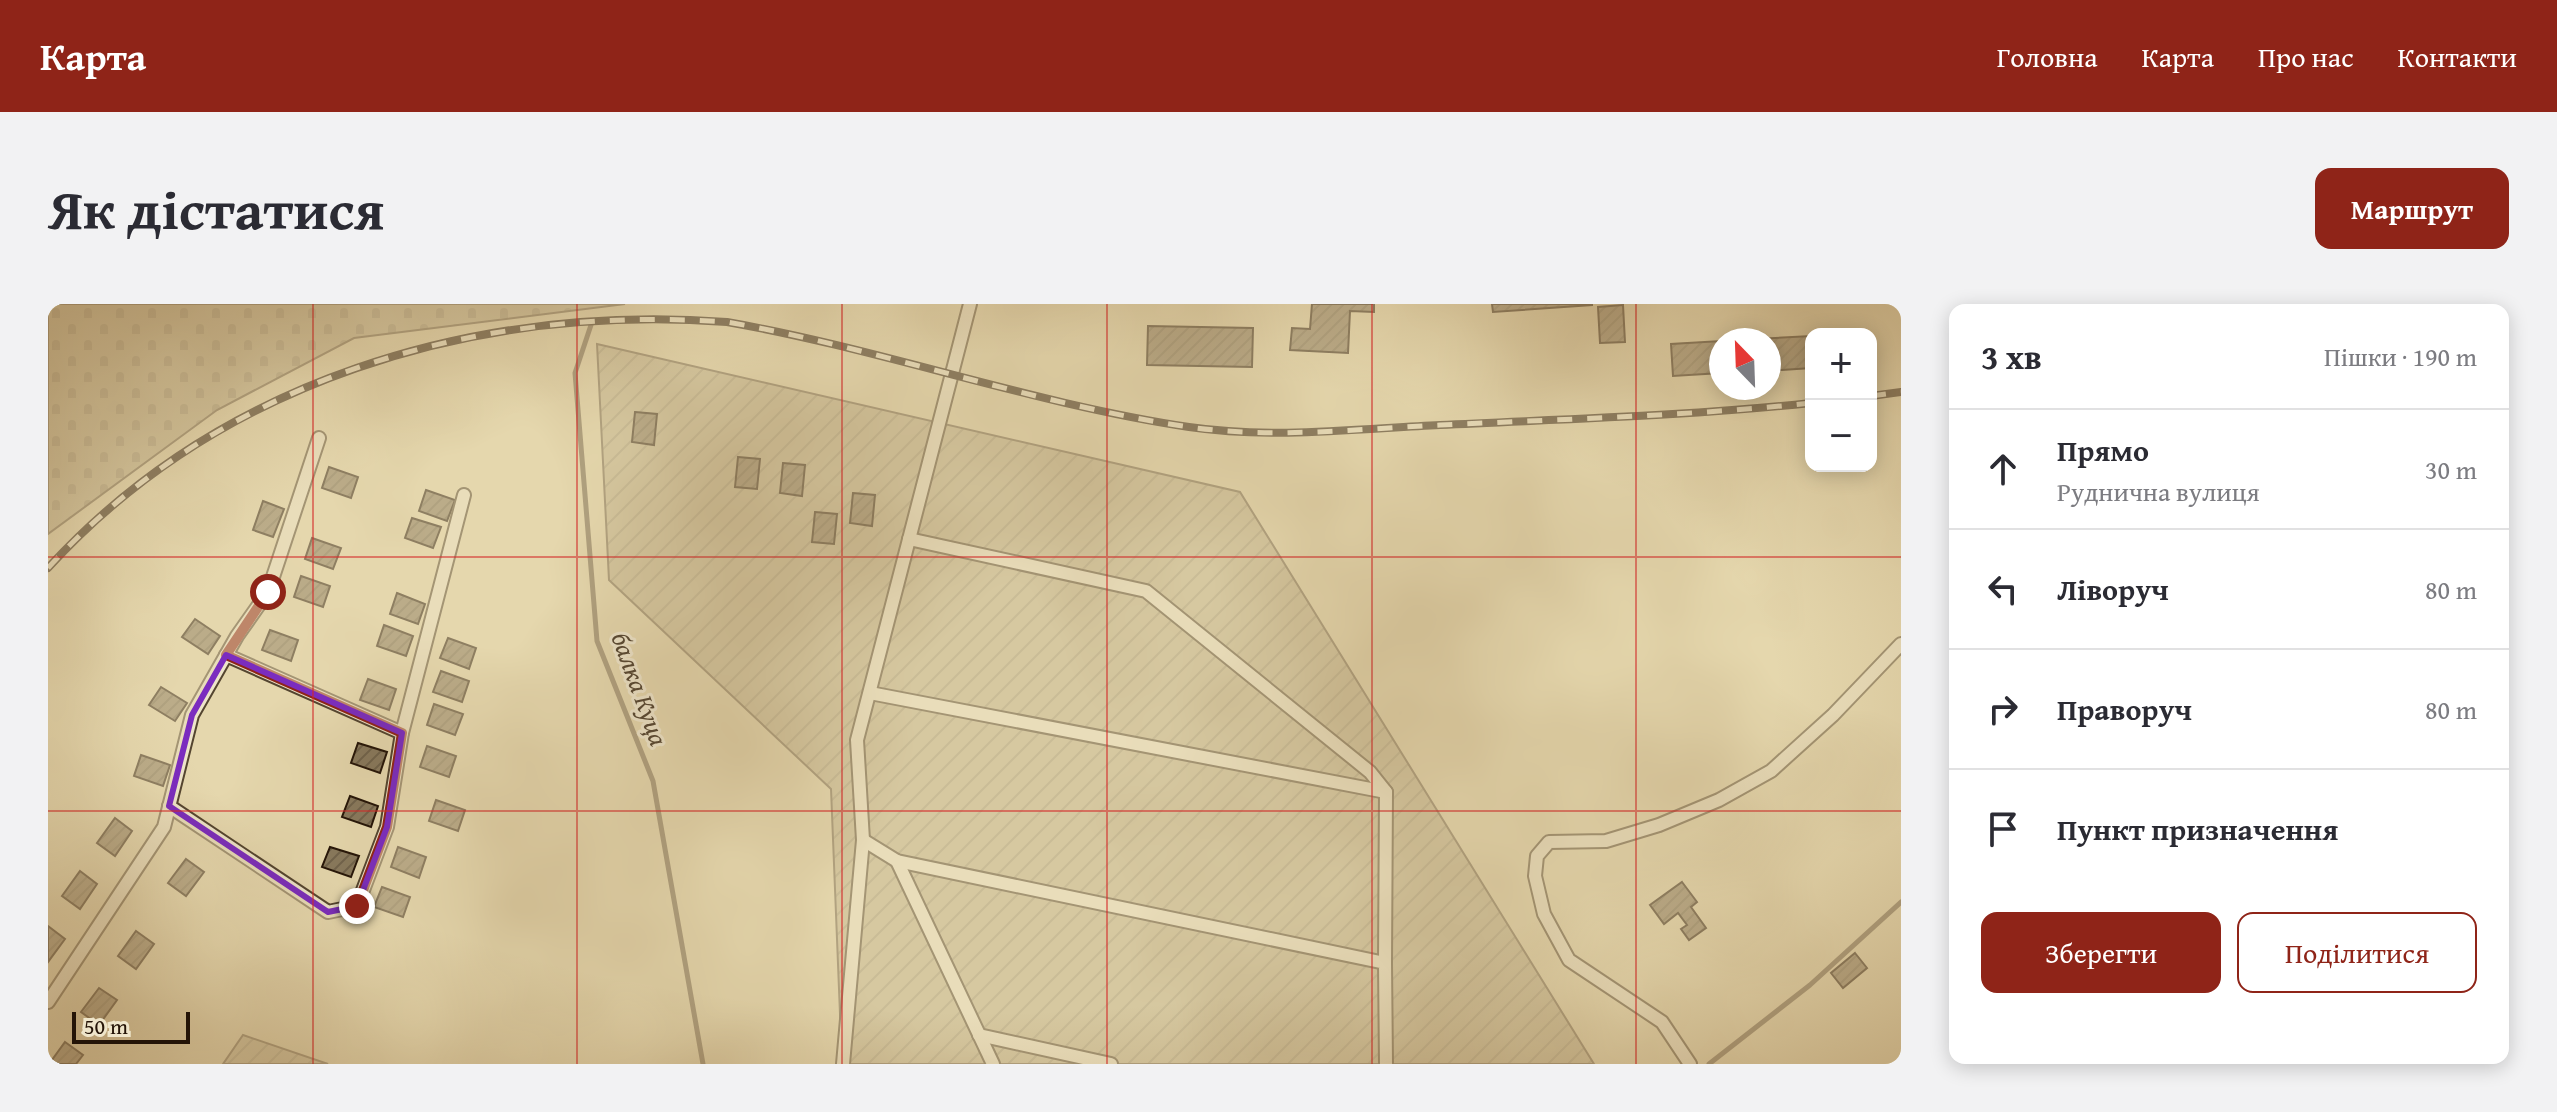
<!DOCTYPE html>
<html lang="uk">
<head>
<meta charset="utf-8">
<style>
	:root { --surface:#fff; --page:#f2f2f3; --text:#2b2b33; --muted:#7c7c81; --line:#e1e1e2; --accent:#8f2418 }
	body { margin:0; font-family:"Gentium Book Plus",serif; background:var(--page); color:var(--text) }
	.controls { position:absolute; right:24px; top:24px; display:grid; overflow:hidden; border-radius:16px; box-shadow:0 4px 20px #0003 }
	.controls button { width:72px; height:72px; display:grid; place-items:center; padding:0; border:0; border-bottom:2px solid var(--line); background:var(--surface); color:var(--text); font:40px sans-serif }
	.compass { position:absolute; left:1661px; top:24px; width:72px; height:72px; border-radius:50%; background:var(--surface); box-shadow:0 4px 20px #0003; rotate:337deg }
	.scale { position:absolute; left:24px; bottom:20px; width:118px; box-sizing:border-box; padding-left:8px; border:4px solid #241407; border-top:0; font-size:22px; line-height:28px; white-space:nowrap; color:#241407; -webkit-text-stroke:6px #eee5ca; paint-order:stroke }
	.stop { position:absolute; width:24px; height:24px; margin:-18px; border:6px solid #8f2418; border-radius:50%; background:#fff }
	.stop.end { background:#8f2418; border-color:#fff; box-shadow:0 2px 8px #0008 }
	.list { margin:0; padding:0; list-style:none }
	h2 { display:flex; justify-content:space-between; align-items:center; height:104px; margin:0; padding:0 32px; font-size:34px }
	h2 small { font-size:26px; font-weight:400; color:var(--muted) }
	.list li { display:grid; grid-template-columns:52px 1fr auto; gap:24px; align-items:center; box-sizing:border-box; height:120px; padding:0 32px; border-top:2px solid var(--line) }
	.list b { display:block; font-size:30px; white-space:nowrap }
	.list p { margin:0; font-size:26px; white-space:nowrap; color:var(--muted) }
	.list em { font-size:26px; font-style:normal; color:var(--muted) }
	.actions { display:flex; gap:16px; padding:24px 32px }
	.actions a { flex:1; padding:18px 0; border:2px solid var(--accent); border-radius:16px; text-align:center; font-size:28px; color:var(--accent) }
	.actions .main { background:var(--accent); color:#fff }
	.icon { flex:none; width:44px; height:44px; fill:none; stroke:currentColor; stroke-width:2; stroke-linecap:round; stroke-linejoin:round }
	.map { position:relative; flex:none; width:1853px; height:760px; overflow:hidden; border-radius:16px }
	header { display:flex; align-items:center; gap:48px; box-sizing:border-box; height:112px; padding:0 40px; background:var(--accent); color:#fff }
	header strong { font-size:38px }
	nav { display:flex; gap:44px; margin-inline-start:auto; font-size:28px }
	.intro { display:flex; align-items:center; justify-content:space-between; box-sizing:border-box; height:192px; padding:0 48px }
	h1 { margin:0; font-size:56px }
	.button { padding:20px 36px; border-radius:16px; background:var(--accent); color:#fff; font-size:28px; font-weight:700 }
	main { display:flex; gap:48px; padding:0 48px }
	aside { flex:1; background:var(--surface); border-radius:16px; box-shadow:0 4px 20px #0003 }
	.map>svg:first-child { display:block }
	.cemetery { fill:url(#cemetery-stones); stroke:#74654c; stroke-width:2 }
	.garden { fill:url(#garden-furrows); stroke:#74654c; stroke-width:2 }
	.lines { fill:none; stroke-linecap:round; stroke-linejoin:round }
	.stream { stroke:#706149; stroke-width:5 }
	.building { fill:url(#building-hatch); stroke:#241407; stroke-width:2 }
	.street-casing { stroke:#544530; stroke-width:16 }
	.street { stroke:#eee5ca; stroke-width:12 }
	.rail-casing { stroke:#241407; stroke-width:8 }
	.rail { stroke:#eee5ca; stroke-width:5; stroke-dasharray:15; stroke-linecap:butt }
	.route { stroke:#8f2418; stroke-width:10 }
	.marked { fill:none; stroke:#7b2cbf; stroke-width:6; stroke-linejoin:round }
	.grid { fill:none; stroke:#d62828; stroke-width:2; stroke-opacity:0.55 }
	.labels { text-anchor:middle; stroke-width:6; stroke-linejoin:round; paint-order:stroke }
	.water-label { font-size:26px; font-style:italic; fill:#574833; stroke:#eee5ca }
</style>
</head>
<body>
<header>
<strong>Карта</strong>
<nav><a>Головна</a><a>Карта</a><a>Про нас</a><a>Контакти</a></nav>
</header>
<div class="intro"><h1>Як дістатися</h1><a class="button">Маршрут</a></div>
<main>
<div class="map">
<svg width="1853" height="760" viewBox="0 0 1853 760">
	<defs>
		<pattern id="cemetery-stones" width="16" height="16" patternUnits="userSpaceOnUse" patternTransform="scale(2)"><rect width="16" height="16" fill="#c4b691"/><path d="M2 7V4a2 2 0 0 1 4 0v3zM10 15v-3a2 2 0 0 1 4 0v3z" fill="#a89c7c"/></pattern>
		<pattern id="garden-furrows" width="10" height="10" patternUnits="userSpaceOnUse" patternTransform="scale(2)"><rect width="10" height="10" fill="#c4b691"/><path d="M-1 1l2-2M0 10L10 0M9 11l2-2" fill="none" stroke="#a89c7c"/></pattern>
		<pattern id="building-hatch" width="6" height="6" patternUnits="userSpaceOnUse" patternTransform="scale(2)"><rect width="6" height="6" fill="#88795d"/><path d="M-1 1l2-2M0 6l6-6M5 7l2-2" fill="none" stroke="#6f624b"/></pattern>
	</defs>
	<rect width="100%" height="100%" fill="#e5d7ad"/>
	<filter id="stains"><feTurbulence type="fractalNoise" baseFrequency=".0025" numOctaves="4"/><feColorMatrix values="0 0 0 0 .2 0 0 0 0 .09 0 0 0 0 .02 0 0 0 .5 -.17"/></filter>
	<radialGradient id="worn" r=".72"><stop offset=".6" stop-color="#630" stop-opacity="0"/><stop offset="1" stop-color="#630" stop-opacity=".3"/></radialGradient>
	<polygon class="cemetery" points="0,0 577,0 306,34 169,106 0,230"/>
	<g class="garden">
		<polygon points="549,40 1192,188 1546,760 794,760 783,485 561,276"/>
		<polygon points="195,731 280,760 175,760"/>
	</g>
	<g class="lines">
		<g class="stream">
			<polyline points="543,21 527,69 549,337 605,477 655,760"/>
			<polyline points="1661,760 1762,681 1853,598"/>
		</g>
	</g>
	<g class="building">
		<polygon points="1264,0 1326,0 1326,8 1302,7 1300,49 1242,46 1244,24 1262,25"/>
		<polygon points="1444,0 1544,0 1544,1 1445,8"/>
		<polygon points="1575,1 1577,38 1552,39 1550,3"/>
		<polygon points="1100,22 1205,24 1204,63 1099,61"/>
		<polygon points="1763,32 1763,64 1721,67 1721,36 1689,36"/>
		<polygon points="1673,37 1673,69 1625,72 1623,40"/>
		<polygon points="587,108 609,110 606,141 584,138"/>
		<polygon points="690,153 712,155 709,185 687,183"/>
		<polygon points="735,159 757,161 754,192 732,189"/>
		<polygon points="281,163 310,173 303,194 274,184"/>
		<polygon points="378,186 407,196 399,217 371,207"/>
		<polygon points="805,189 827,191 824,222 802,219"/>
		<polygon points="215,197 236,205 225,233 205,226"/>
		<polygon points="767,208 789,210 786,240 764,238"/>
		<polygon points="364,214 393,223 385,244 357,234"/>
		<polygon points="264,234 293,244 285,265 257,255"/>
		<polygon points="253,272 282,282 275,303 246,293"/>
		<polygon points="349,289 377,300 370,320 342,310"/>
		<polygon points="147,315 172,332 160,350 134,333"/>
		<polygon points="336,321 365,332 358,352 329,342"/>
		<polygon points="222,326 250,336 243,357 214,346"/>
		<polygon points="400,334 428,344 421,365 392,354"/>
		<polygon points="393,367 421,377 414,398 385,388"/>
		<polygon points="320,375 348,385 341,406 312,396"/>
		<polygon points="113,383 139,399 127,417 101,401"/>
		<polygon points="386,400 415,410 407,431 379,421"/>
		<polygon points="310,439 339,448 332,469 303,459"/>
		<polygon points="379,442 408,452 401,473 372,463"/>
		<polygon points="93,451 122,461 115,482 86,472"/>
		<polygon points="302,492 330,502 323,523 294,513"/>
		<polygon points="388,496 417,506 410,527 381,517"/>
		<polygon points="67,514 84,527 67,552 49,539"/>
		<polygon points="282,543 311,552 303,573 274,563"/>
		<polygon points="350,543 378,553 371,574 343,563"/>
		<polygon points="138,555 156,568 138,592 120,579"/>
		<polygon points="32,567 49,580 32,605 14,592"/>
		<polygon points="1634,578 1649,598 1643,603 1658,624 1641,636 1633,625 1639,621 1630,609 1616,620 1602,601"/>
		<polygon points="334,583 362,593 355,613 326,603"/>
		<polygon points="0,622 17,635 0,658"/>
		<polygon points="88,627 106,640 88,665 70,652"/>
		<polygon points="1807,649 1819,664 1795,684 1783,669"/>
		<polygon points="51,684 69,696 51,721 33,708"/>
		<polygon points="17,738 35,751 28,760 1,760"/>
	</g>
	<g class="lines">
		<g class="street-casing">
			<g id="street">
				<polyline points="861,235 1098,287 1322,468 1338,488 1337,659"/>
				<polyline points="822,389 1338,488"/>
				<polyline points="354,429 416,191"/>
				<polyline points="121,502 280,608 309,602 339,523 354,429 178,351"/>
				<polyline points="815,536 849,557 1337,659 1338,760"/>
				<polyline points="849,557 945,760"/>
				<polyline points="0,698 116,523 144,411 189,332 220,288 271,134"/>
				<polyline points="931,731 1063,760"/>
				<polyline points="795,760 815,536 809,436 922,0"/>
				<polyline points="1642,760 1614,718 1521,656 1496,610 1487,572 1489,552 1501,538 1558,537 1611,521 1671,496 1723,467 1785,411 1853,340"/>
			</g>
		</g>
		<use href="#street" class="street"/>
		<g class="rail-casing">
			<g id="rail">
				<polyline points="1823,92 1853,88"/>
				<path d="M0 264C171 77 425 0 679 18 834 45 985 100 1141 123 1224 135 1309 125 1392 121 1516 115 1640 112 1763 99"/>
			</g>
		</g>
		<use href="#rail" class="rail"/>
	</g>
	<g class="lines">
		<polyline class="route" points="220,288 178,351 354,429 339,523 309,602"/>
	</g>
	<path d="M0 0H1853V760H0ZM178 351 354 429 339 523 309 602 280 608 121 502 144 411Z" fill="#e5d7ad" fill-opacity=".55" fill-rule="evenodd"/>
	<path class="marked" d="M178 351 354 429 339 523 309 602 280 608 121 502 144 411Z"/>
	<path class="grid" d="M265 0V760M529 0V760M794 0V760M1059 0V760M1324 0V760M1588 0V760M0 253H1853M0 507H1853"/>
	<g class="labels">
		<g class="water-label">
			<text transform="translate(592 385) rotate(70)" y="9">балка Куца</text>
		</g>
	</g>
	<rect width="100%" height="100%" filter="url(#stains)"/>
	<rect width="100%" height="100%" fill="url(#worn)"/>
</svg>
<div class="controls">
<button>+</button>
<button>−</button>
</div>
<svg class="compass" viewBox="-18 -18 36 36"><path d="M0-13l5 13h-10z" fill="#e53935"/><path d="M0 13l5-13h-10z" fill="#7c7c81"/></svg>
<div class="scale">50 m</div>
<div class="stop" style="left:220px;top:288px"></div>
<div class="stop end" style="left:309px;top:602px"></div>
</div>
<aside>
<h2>3 хв<small>Пішки · 190 m</small></h2>
<ul class="list">
<li><svg class="icon" aria-label="ahead" viewBox="0 0 24 24"><path d="M12 20V5M6 11l6-6 6 6"/></svg><div><b>Прямо</b><p>Руднична вулиця</p></div><em>30 m</em></li>
<li><svg class="icon" aria-label="left" viewBox="0 0 24 24"><path d="M17 20v-9H6M10 6l-5 5 5 5"/></svg><div><b>Ліворуч</b></div><em>80 m</em></li>
<li><svg class="icon" aria-label="right" viewBox="0 0 24 24"><path d="M7 20v-9h11M14 6l5 5-5 5"/></svg><div><b>Праворуч</b></div><em>80 m</em></li>
<li><svg class="icon" aria-label="arrive" viewBox="0 0 24 24"><path d="M6 21V4h12l-3 4 3 4H6"/></svg><div><b>Пункт призначення</b></div></li>
</ul>
<div class="actions"><a class="main">Зберегти</a><a>Поділитися</a></div>
</aside>
</main>
</body>
</html>
